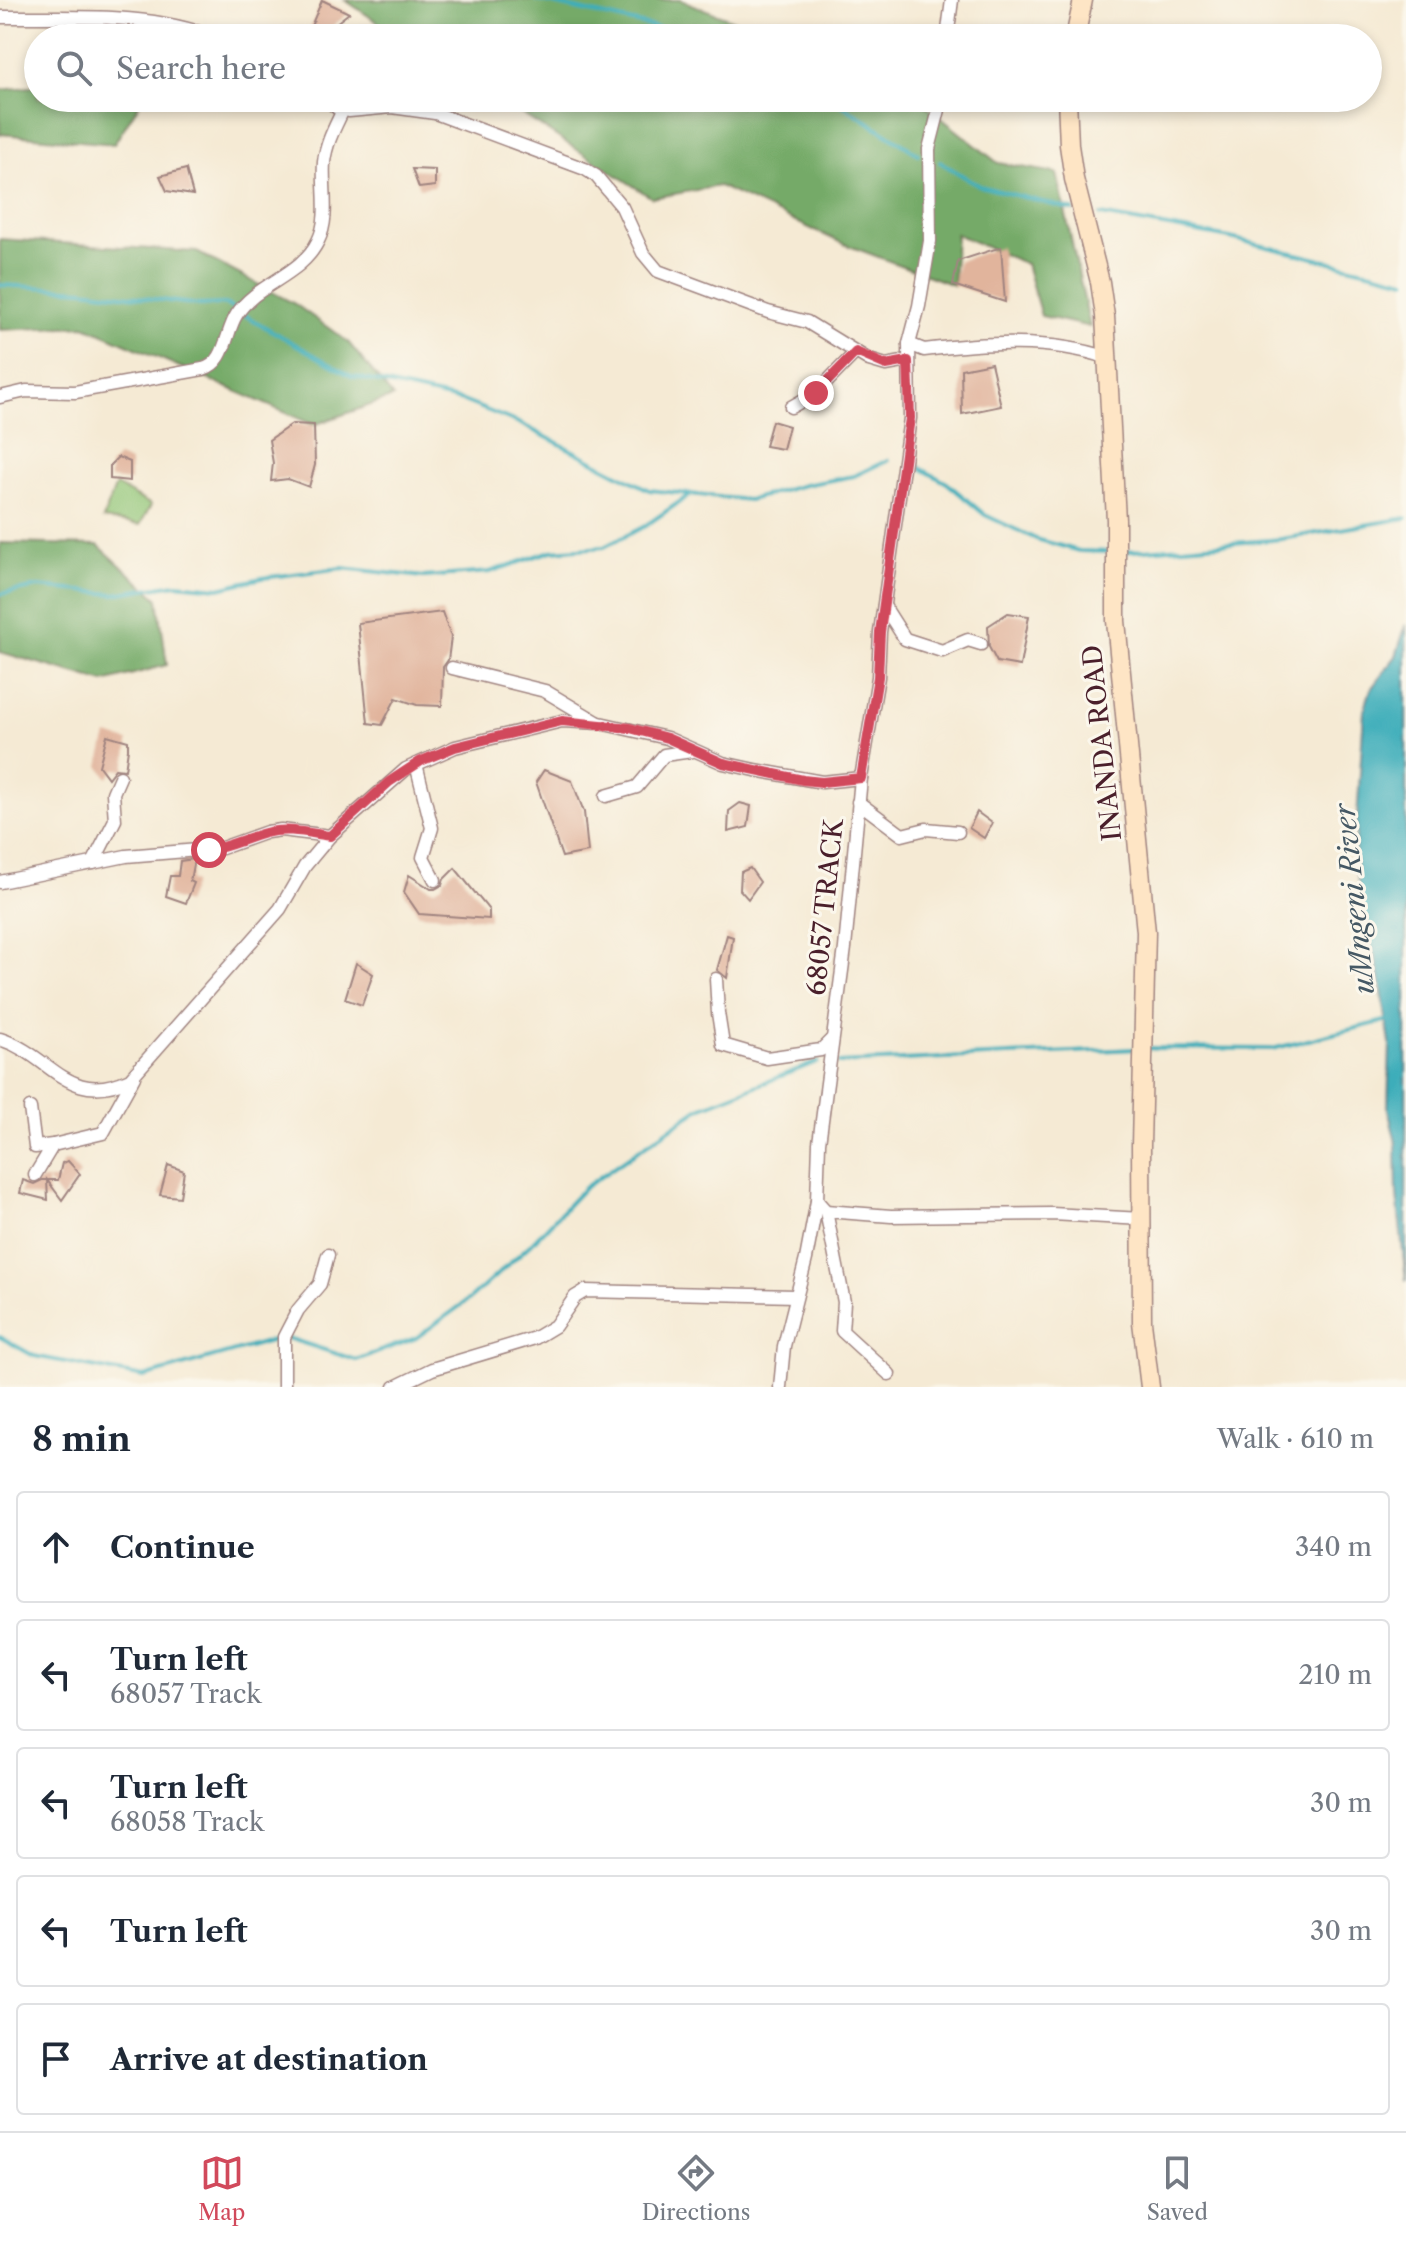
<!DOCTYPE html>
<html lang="en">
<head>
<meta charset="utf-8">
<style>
	:root { --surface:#fff; --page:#f2f2f3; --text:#1f2937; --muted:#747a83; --line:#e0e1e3; --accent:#d1495b }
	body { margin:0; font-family:"Libre Caslon Text",serif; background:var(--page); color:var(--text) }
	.stop { position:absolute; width:24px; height:24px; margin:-18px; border:6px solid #d1495b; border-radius:50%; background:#fff }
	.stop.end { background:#d1495b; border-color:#fff; box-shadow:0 2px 8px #0008 }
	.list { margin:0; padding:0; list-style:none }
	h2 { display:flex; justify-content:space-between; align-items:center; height:104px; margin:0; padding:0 32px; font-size:34px }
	h2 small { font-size:26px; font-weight:400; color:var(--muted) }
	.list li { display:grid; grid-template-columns:52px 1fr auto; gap:24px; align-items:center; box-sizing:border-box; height:112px; margin:0 16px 16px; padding:0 16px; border:2px solid var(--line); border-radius:8px }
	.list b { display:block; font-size:30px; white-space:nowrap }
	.list p { margin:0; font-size:26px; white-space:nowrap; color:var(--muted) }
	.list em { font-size:26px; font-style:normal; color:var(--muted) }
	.icon { flex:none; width:44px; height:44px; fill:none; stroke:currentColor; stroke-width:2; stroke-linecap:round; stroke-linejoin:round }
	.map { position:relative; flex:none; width:1406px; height:1387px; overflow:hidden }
	.search { position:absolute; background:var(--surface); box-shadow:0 4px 12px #0003; left:24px; right:24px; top:24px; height:88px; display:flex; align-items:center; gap:20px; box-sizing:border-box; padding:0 28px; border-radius:44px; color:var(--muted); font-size:30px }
	.sheet { height:744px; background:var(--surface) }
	nav { display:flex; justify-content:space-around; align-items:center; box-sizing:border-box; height:112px; border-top:2px solid var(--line); background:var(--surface); font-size:22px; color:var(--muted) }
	nav a { display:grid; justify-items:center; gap:4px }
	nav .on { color:var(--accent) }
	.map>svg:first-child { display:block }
	.green { fill:#91c576; stroke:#6e7250; stroke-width:2 }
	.forest { fill:#74aa67; stroke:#5f6449; stroke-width:2 }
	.water { fill:#3dadba; stroke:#446672; stroke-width:2 }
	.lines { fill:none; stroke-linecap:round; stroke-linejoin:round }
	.stream { stroke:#3dadba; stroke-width:4 }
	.building { fill:#e1b49c }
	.street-casing { stroke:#a08480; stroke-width:15 }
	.secondary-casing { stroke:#a08480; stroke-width:21 }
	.street { stroke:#fff; stroke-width:12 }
	.secondary { stroke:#fee5c5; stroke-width:18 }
	.route { stroke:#d1495b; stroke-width:10 }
	.labels { text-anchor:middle; stroke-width:6; stroke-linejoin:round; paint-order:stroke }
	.street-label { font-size:26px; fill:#4a1f2b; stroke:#fbf7ec }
	.water-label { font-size:28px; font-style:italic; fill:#455864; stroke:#fbf7ec }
</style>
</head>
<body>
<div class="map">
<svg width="1406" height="1387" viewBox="0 0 1406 1387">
	<rect width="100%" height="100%" fill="#fbf7ec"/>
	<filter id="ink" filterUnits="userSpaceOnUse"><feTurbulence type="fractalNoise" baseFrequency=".0125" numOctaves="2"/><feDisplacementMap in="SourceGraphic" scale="16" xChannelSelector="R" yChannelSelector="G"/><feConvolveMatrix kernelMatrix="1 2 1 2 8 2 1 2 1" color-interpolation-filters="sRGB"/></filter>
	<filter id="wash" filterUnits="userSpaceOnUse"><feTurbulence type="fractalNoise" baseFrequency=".006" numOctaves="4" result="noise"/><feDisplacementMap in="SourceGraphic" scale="32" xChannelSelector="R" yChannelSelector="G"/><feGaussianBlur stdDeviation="1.8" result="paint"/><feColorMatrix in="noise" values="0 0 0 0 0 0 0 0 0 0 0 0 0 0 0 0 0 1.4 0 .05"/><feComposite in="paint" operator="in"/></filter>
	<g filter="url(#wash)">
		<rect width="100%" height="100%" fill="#f5ead4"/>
		<polygon class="green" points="116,485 151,505 140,525 103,519"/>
		<g class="forest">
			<polygon points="345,0 681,0 756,29 809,38 401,38"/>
			<polygon points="38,86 38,98 143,98 114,144 0,134 0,90"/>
			<polygon points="497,98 916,98 998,163 1057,173 1090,327 1041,316 1026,264 956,234 953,285 844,244 719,186 652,198"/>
			<polygon points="0,239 197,252 295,304 348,342 393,397 314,425 85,326 0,330"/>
			<polygon points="0,543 98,545 158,599 167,665 104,682 0,652"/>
		</g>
		<polygon class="water" points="1406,624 1406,1282 1397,1195 1396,1143 1388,1109 1390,1043 1379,973 1360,901 1355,850 1364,711 1371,689 1396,656"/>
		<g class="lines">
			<g class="stream">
				<polyline points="536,0 681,33 694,38"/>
				<polyline points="831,98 918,154"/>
				<polyline points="940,162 980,186 1073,210"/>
				<polyline points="1101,215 1230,238 1406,280"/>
				<polyline points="0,285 83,290 200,305 225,304 351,376 463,401 519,423 649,490 749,500 804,485 854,476 888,460"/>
				<polyline points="913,464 947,483 985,515 1036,539 1079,551 1111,552"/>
				<polyline points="1120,552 1282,539 1406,518"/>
				<polyline points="0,594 38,587 114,594 176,584 219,588 262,578 342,568 424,577 490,572 551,551 604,547 645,526 691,494"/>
				<polyline points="1149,1048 1272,1049 1389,1020"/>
				<polyline points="839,1063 1136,1049"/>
				<polyline points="0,1337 34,1356 144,1377 284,1337 356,1360 416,1338 471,1298 530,1245 584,1188 700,1108 817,1062"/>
			</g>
		</g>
		<g id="blocks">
			<g class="building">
				<polygon points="322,0 349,13 317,38 306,38"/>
				<polygon points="186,169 193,195 167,191 160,176"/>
				<polygon points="412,169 435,170 435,186 419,188"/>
				<polygon points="1001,247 1005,302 953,285 958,261"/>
				<polygon points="991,363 1001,406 962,414 961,369"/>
				<polygon points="772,421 789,426 783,449 765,446"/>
				<polygon points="292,424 314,425 315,465 309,487 288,479 271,481 273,463 269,440"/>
				<polygon points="118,457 130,462 130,481 110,479 110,465"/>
				<polygon points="442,612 451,637 448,660 443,667 442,706 417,705 396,698 382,725 368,723 358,623"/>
				<polygon points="1008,613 1029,616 1020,666 997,662 989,647 988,626"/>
				<polygon points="107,735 128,741 128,749 125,770 115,769 108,778 99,766"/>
				<polygon points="544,770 572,781 584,812 588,852 562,857 536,782"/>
				<polygon points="740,803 751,806 748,827 728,832 729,811"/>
				<polygon points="977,812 992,823 984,838 969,828"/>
				<polygon points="194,859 190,881 194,883 186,903 166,896 170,876 178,876 180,861"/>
				<polygon points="455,868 489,910 489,919 419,914 404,892 409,875 431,889 435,889 442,885 444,879"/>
				<polygon points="750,868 760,882 748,899 740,890 741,872"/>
				<polygon points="727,935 733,937 727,978 717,970"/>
				<polygon points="356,963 373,974 362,1005 345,999"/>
				<polygon points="68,1161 80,1174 62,1200 47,1180 48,1200 20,1193 23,1180 34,1184 42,1180 58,1180 62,1163"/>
				<polygon points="168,1165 184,1171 180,1197 160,1195"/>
			</g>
		</g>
	</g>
	<g filter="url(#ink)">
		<use href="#blocks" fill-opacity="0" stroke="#a08480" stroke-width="2"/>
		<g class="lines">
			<g class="street-casing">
				<g id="street">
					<path d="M0 17C72 18 147 11 216 38"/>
					<polyline points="947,38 952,0"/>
					<polyline points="325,98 337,108 349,111 392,107 435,113 585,169 596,176 622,207 643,253 658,271 768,312 807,322 869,360 886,365 908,361"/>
					<path d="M909 344 924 350C982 343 1052 338 1108 358"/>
					<path d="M0 397 26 391 75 392 203 369C227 362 225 332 237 314 257 283 301 276 318 241 330 218 322 187 324 162 326 143 335 127 343 110"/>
					<polyline points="791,407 816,393 856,352"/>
					<polyline points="884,606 905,639 942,651 968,640 981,644"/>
					<polyline points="452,668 545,691 597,722"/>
					<polyline points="416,764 432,828 423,857 435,880"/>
					<polyline points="606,796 637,787 664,755 692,751"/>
					<polyline points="858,802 902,835 926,829 958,832"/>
					<polyline points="93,863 115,820 113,793 120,777"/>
					<polyline points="0,882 126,856 222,848 267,832 281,830 330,836"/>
					<polyline points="716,979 718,1013 723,1045 767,1058 821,1050 832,1039"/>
					<path d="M0 1039C52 1055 67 1108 130 1079L280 909 305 866 330 836 406 769 455 747 562 721 600 723 667 738 723 763 755 770 822 782 861 778"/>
					<polyline points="30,1108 35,1147 53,1145"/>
					<polyline points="35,1175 53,1145 103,1133 134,1077"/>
					<polyline points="817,1201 826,1211 891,1216 1052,1214 1142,1219"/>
					<polyline points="826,1211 844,1302 842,1331 889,1374"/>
					<polyline points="284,1387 284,1337 298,1310 320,1284 328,1255"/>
					<polyline points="395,1387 432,1369 535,1338 555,1326 575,1297 585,1291 795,1296"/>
					<polyline points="780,1387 784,1346 806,1259 817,1201 819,1143 845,948 861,778 878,677 880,632 910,418 909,344 919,306 930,241 929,149 942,98"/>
				</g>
			</g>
			<g class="secondary-casing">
				<g id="secondary">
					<polyline points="1075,38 1083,0"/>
					<polyline points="1067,98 1069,145 1074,179 1100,282 1105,316 1116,520 1116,621 1146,932 1141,1146 1142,1322 1150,1387"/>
				</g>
			</g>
			<use href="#street" class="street"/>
			<use href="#secondary" class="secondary"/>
		</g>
	</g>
	<g class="lines" filter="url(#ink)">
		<path class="route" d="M209 850C229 847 246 838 265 833 286 827 309 833 330 836L389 782 421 761 455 747 562 721 630 728 667 738 723 763 803 780 822 782 861 778 878 677 880 632 910 418 908 361 886 365 856 352 816 393"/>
	</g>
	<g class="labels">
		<g class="street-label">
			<text transform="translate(1102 743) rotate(-96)" y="9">INANDA ROAD</text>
			<text transform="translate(825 907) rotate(-84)" y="9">68057 TRACK</text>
		</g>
		<g class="water-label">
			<text transform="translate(1354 899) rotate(-96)" y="10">uMngeni River</text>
		</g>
	</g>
</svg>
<div class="stop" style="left:209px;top:850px"></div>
<div class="stop end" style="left:816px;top:393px"></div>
<div class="search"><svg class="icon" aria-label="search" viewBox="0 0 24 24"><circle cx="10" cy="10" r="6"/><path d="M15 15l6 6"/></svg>Search here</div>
</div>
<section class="sheet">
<h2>8 min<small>Walk · 610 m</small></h2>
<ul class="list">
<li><svg class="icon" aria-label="ahead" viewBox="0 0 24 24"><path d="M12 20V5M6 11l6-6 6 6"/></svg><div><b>Continue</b></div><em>340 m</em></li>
<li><svg class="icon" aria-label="left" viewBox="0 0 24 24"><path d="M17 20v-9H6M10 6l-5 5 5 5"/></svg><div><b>Turn left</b><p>68057 Track</p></div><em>210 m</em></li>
<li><svg class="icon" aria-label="left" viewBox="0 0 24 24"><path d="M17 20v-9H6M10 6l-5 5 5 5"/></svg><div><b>Turn left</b><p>68058 Track</p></div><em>30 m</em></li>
<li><svg class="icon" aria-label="left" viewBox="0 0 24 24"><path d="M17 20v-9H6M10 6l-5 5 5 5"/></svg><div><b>Turn left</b></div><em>30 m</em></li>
<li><svg class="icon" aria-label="arrive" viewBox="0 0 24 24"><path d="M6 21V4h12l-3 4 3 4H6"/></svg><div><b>Arrive at destination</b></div></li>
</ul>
</section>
<nav>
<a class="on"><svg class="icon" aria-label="map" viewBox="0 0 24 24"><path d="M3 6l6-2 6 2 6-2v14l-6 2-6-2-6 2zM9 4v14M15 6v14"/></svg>Map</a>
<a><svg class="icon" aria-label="directions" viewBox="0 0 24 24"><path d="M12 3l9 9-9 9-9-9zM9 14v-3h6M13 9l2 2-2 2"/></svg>Directions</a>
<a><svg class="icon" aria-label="saved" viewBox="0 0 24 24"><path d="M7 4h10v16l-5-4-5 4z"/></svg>Saved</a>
</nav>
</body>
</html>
